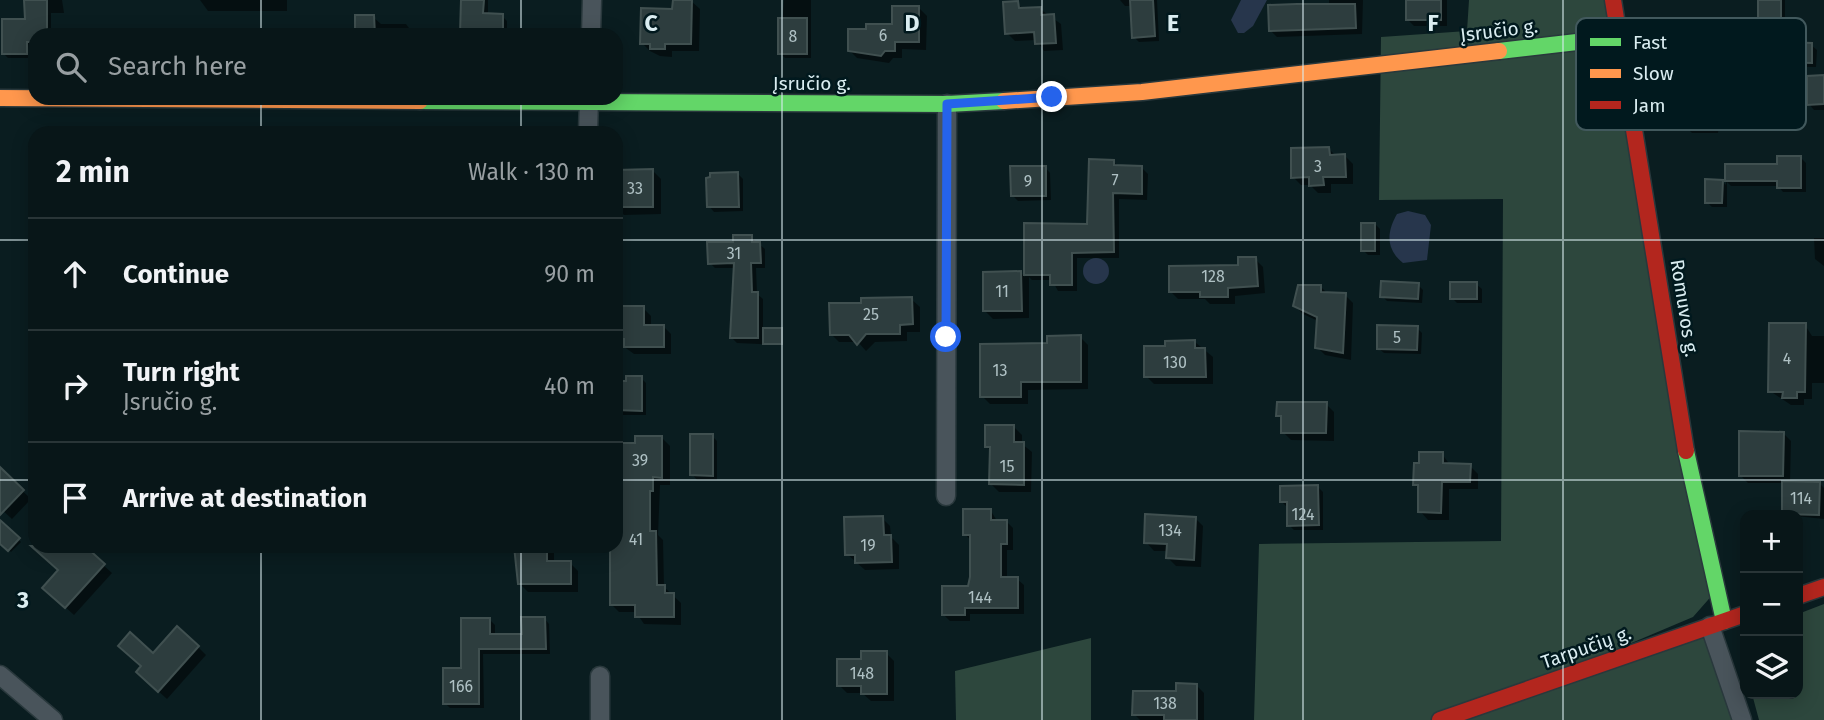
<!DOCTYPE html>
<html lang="en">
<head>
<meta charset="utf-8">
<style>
	:root { --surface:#081618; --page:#111f21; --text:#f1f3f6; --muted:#989fa2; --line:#293537 }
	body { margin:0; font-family:"Fira Sans",sans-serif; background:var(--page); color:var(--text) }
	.controls { position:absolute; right:21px; bottom:21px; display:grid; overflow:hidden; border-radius:14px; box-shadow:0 4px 18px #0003 }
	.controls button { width:63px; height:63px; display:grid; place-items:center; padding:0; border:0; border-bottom:2px solid var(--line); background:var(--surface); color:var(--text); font:35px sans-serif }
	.stop { position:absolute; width:21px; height:21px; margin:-16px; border:5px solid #2563eb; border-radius:50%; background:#fff }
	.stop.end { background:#2563eb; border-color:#fff; box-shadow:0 2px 7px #0008 }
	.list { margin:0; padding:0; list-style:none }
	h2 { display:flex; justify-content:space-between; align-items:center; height:91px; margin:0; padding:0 28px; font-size:30px }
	h2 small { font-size:23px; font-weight:400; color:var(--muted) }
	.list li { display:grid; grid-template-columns:46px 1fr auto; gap:21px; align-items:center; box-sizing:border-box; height:112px; padding:0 28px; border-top:2px solid var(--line) }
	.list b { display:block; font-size:26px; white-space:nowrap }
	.list p { margin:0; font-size:23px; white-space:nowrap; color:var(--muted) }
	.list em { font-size:23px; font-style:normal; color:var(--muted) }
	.icon { flex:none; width:38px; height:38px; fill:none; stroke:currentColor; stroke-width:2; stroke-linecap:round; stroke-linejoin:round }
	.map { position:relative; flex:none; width:1824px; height:720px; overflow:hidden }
	.search { position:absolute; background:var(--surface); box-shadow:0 4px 18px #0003; left:28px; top:28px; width:595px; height:77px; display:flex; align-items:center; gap:18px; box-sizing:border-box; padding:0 24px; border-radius:21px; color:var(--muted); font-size:26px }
	.panel { position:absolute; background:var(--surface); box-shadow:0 4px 18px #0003; left:28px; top:126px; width:595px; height:427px; border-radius:21px }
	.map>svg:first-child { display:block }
	.green { fill:#2d473d }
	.water { fill:#27364c }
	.shadow { fill:#0007 }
	.building { fill:#2d3d3e; stroke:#405050; stroke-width:2 }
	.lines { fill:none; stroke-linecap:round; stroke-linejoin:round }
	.street-casing { stroke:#29383c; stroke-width:21 }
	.fast-casing { stroke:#29383c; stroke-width:19 }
	.slow-casing { stroke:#29383c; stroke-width:19 }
	.jam-casing { stroke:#29383c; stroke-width:19 }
	.street { stroke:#49545b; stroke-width:18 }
	.fast { stroke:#63d668; stroke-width:16 }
	.slow { stroke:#ff974d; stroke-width:16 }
	.jam { stroke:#b3261e; stroke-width:16 }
	.route { stroke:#2563eb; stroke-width:9 }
	.grid { fill:none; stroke:#daedf1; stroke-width:2; stroke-opacity:0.55 }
	.labels { text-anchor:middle; stroke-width:5; stroke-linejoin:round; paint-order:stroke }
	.number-label { font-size:16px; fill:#afc1c4 }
	.street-label { font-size:19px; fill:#daedf1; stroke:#01191e }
	.key { fill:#01191e; stroke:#42595d; stroke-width:2 }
	.key-label { font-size:19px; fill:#daedf1 }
	.grid-label { font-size:23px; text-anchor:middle; font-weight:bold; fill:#daedf1; stroke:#01191e; stroke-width:5; stroke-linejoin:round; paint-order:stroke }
</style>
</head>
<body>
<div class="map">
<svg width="1824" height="720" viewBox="0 0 1824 720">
	<rect width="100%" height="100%" fill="#0a1d20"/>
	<g class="green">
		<polygon points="1469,0 1613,0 1715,592 1693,617 1516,692 1710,626 1742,720 1254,720 1259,544 1501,541 1503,199 1379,200 1381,37 1467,31"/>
		<polygon points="1824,604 1824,720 1759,720 1752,694 1798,694 1798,614"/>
		<polygon points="1091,638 1091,720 956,720 955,671"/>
	</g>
	<g class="water">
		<polygon points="1241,0 1267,0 1253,26 1244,33 1238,33 1231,20"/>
		<path d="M1408 211 1425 215 1431 225 1427 260 1403 263C1385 249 1387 231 1397 214Z"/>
		<circle cx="1096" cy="271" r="13"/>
	</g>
	<g class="shadow">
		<polygon points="26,0 62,0 64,13 51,13 51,35 35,35 30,58 8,58 3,53 27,21"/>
		<polygon points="200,0 287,0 287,11 208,11"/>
		<polygon points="463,0 488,0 488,15 502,16 507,21 507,35 464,35"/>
		<polygon points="784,0 811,0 811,58 785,58 780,53"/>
		<polygon points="1120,0 1157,0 1159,41 1139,42 1134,37 1132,6 1125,6"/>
		<polygon points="1329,0 1363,0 1362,34 1277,37 1270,30 1329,7"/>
		<polygon points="1407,0 1447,0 1447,26 1414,26 1407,19"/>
		<polygon points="1759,0 1785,0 1785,44 1811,45 1817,50 1816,67 1765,66 1765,78 1740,78 1735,73 1759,45"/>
		<polygon points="691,1 700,9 699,51 672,51 672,57 660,56 650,51 642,43 674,11"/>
		<polygon points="1017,3 1024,10 1040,9 1061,24 1063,50 1044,51 1036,40 1015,41 1007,33"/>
		<polygon points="919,8 927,16 926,50 902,49 902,58 893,58 889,63 857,58 849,50 868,30 894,26"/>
		<polygon points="373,17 381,24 406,24 414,35 356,35"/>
		<polygon points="1715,74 1723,82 1718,133 1692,133 1684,125"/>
		<polygon points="1824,76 1824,110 1814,110 1809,104"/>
		<polygon points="1329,149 1336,156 1345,156 1353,164 1353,184 1331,184 1331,193 1318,193 1310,185 1301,185 1293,177"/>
		<polygon points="1801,158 1806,163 1806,192 1783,192 1778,186 1731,186 1727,182 1727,207 1712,207 1707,202 1722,181 1726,185 1726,165 1778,165"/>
		<polygon points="1113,161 1119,167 1142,168 1148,174 1147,200 1119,199 1119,258 1077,258 1077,291 1058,291 1052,280 1032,280 1029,277 1029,318 993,319 985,311 1021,273 1025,277 1026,225 1089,226"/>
		<polygon points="1045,167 1050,173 1051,200 1018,201 1013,196"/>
		<polygon points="616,171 653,171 661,179 661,214 624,215 616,207"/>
		<polygon points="738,174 743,179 743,211 714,212 709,206"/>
		<polygon points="1375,224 1380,229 1380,255 1368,255 1363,250"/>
		<polygon points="751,237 765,249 765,268 756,268 757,294 763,299 763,330 781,330 783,345 737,343 732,338 735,268 715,268 710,263 735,244"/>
		<polygon points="1814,238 1824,238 1824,266 1815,259"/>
		<polygon points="1255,259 1263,267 1265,293 1235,296 1235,304 1210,304 1205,299 1178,299 1170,291"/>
		<polygon points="1476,284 1482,289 1482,303 1457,303 1452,298"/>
		<polygon points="1418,285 1423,290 1422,303 1387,301 1382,296"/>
		<polygon points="1321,287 1328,294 1345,295 1353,303 1351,360 1325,355 1317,347 1318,321 1303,314 1295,306"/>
		<polygon points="911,299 920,307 920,332 907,332 907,341 875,342 866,351 858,342 839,342 831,334 863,304"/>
		<polygon points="616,308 643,308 651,316 651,326 663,326 671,334 671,354 634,354 623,346 616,339"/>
		<polygon points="1805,325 1812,336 1824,336 1824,383 1812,383 1812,399 1804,399 1804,405 1791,405 1770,391"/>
		<polygon points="1417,328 1422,333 1421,354 1384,353 1378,348"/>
		<polygon points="1080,337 1088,345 1088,389 1028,390 1028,404 990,404 982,396 1049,345"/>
		<polygon points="1195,342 1213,357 1213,384 1154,384 1146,376 1167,348"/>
		<polygon points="641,378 646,383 646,415 621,415 616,410 628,383"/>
		<polygon points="1326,404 1334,412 1334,441 1291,440 1283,432 1283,420 1278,416"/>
		<polygon points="1014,427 1022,435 1022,444 1032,452 1031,492 999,492 991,484 991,451 987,447"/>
		<polygon points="1783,433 1791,441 1790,483 1819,483 1824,488 1824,519 1786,515 1784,483 1748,483 1740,475"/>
		<polygon points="712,436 717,441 717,480 697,480 692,474"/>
		<polygon points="662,438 670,446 670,485 660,485 658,535 663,540 664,587 681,603 681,625 644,624 636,612 619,612 611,604 611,546 616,546 616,533 637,445"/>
		<polygon points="1442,454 1450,465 1470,466 1478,474 1478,489 1449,489 1449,520 1428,520 1420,511 1420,490 1415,485 1421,464"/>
		<polygon points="0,470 31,499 12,519 0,508"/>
		<polygon points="1318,487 1323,492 1323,530 1294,530 1289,525 1287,507 1282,502"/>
		<polygon points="991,511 997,521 1006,521 1013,528 1013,550 1007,550 1007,579 1017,579 1024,585 1024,614 970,614 970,621 950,621 944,615 969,587 972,577 972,542 965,534"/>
		<polygon points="882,518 890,526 891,537 899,545 899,569 865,570 847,554"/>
		<polygon points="1195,518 1203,526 1201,567 1176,566 1168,558 1169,551 1154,551 1146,542"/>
		<polygon points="6,528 21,542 11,552 0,542 0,535"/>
		<polygon points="45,546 82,546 112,573 74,615 53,596 60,571"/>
		<polygon points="516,546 550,546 554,550 554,563 570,563 578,571 578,592 528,592 520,584"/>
		<polygon points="544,618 549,624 550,654 483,654 484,708 450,708 445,703 490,620 495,625 495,635 524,635"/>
		<polygon points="198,647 206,655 167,699 146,680 153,655"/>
		<polygon points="886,653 894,661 894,701 871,701 862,693 847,693 839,685 863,661"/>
		<polygon points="1196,685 1204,693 1204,720 1140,720 1134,714"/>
	</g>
	<g class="building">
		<polygon points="24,0 47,0 47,35 35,35 35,42 27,42 27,54 2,54 2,19 25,19"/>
		<polygon points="461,0 484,0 483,13 503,14 503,35 460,34"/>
		<polygon points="673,0 692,0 691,44 665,44 665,49 650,49 650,44 640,44 641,8 672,9"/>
		<polygon points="1130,0 1153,0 1155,36 1132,38"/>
		<rect x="1406" y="0" width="35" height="20"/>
		<polygon points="1758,0 1781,0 1781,42 1812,43 1812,63 1761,62 1761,73 1734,74 1733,44 1758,43"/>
		<polygon points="1018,1 1019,8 1041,7 1041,15 1054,14 1056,43 1035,44 1034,32 1005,34 1003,2"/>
		<polygon points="1297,4 1355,4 1356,28 1269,31 1268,5"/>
		<polygon points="892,6 919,6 919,42 895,42 895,51 885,51 881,56 848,51 848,29 866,29 866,24 892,24"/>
		<polygon points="355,15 374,15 375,35 355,35"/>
		<rect x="778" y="18" width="29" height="36"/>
		<polygon points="1824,75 1824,104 1807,105 1807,76"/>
		<polygon points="1329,147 1330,155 1345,154 1346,177 1323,177 1324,185 1309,186 1309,177 1291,178 1291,148"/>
		<polygon points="1777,156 1801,156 1801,188 1777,188 1777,181 1725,181 1725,164 1777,164"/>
		<polygon points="1089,159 1114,160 1114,165 1142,166 1142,194 1113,193 1114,252 1072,253 1072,285 1050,285 1050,275 1024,275 1024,223 1087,224"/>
		<polygon points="1010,166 1046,166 1046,196 1011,196"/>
		<polygon points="653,169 653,207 616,207 616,170"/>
		<polygon points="738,172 739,207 707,207 706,178 710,177 710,173"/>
		<polygon points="1705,179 1723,180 1722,203 1705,203"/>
		<rect x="1361" y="223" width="14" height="28"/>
		<polygon points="733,235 752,235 752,242 760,242 761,263 751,263 752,292 758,292 758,338 730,338 734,263 708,264 707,242 733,242"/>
		<polygon points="1238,257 1256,257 1258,286 1228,288 1228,297 1200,297 1200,292 1169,292 1169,266 1238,265"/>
		<polygon points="1021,271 1022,311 983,311 983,272"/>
		<polygon points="1381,281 1419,283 1418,299 1380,297"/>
		<rect x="1450" y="282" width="27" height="17"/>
		<polygon points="1298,285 1321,285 1321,292 1346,293 1343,353 1315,348 1317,317 1293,306"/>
		<polygon points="912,297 913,324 900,325 900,334 866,334 857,345 849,335 830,335 829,303 861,303 861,298"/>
		<polygon points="616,306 644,306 644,325 664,325 664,347 624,347 624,339 616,339"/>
		<polygon points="1769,323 1806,323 1805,392 1797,392 1797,398 1782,398 1783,392 1768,392"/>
		<polygon points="1377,325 1418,326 1417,350 1377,349"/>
		<rect x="763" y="328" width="19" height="16"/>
		<polygon points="1081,335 1081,382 1021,382 1021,397 980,397 980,344 1047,343 1047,336"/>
		<polygon points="1195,340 1195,348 1205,348 1206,377 1144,377 1144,346 1165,346 1165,341"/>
		<polygon points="626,376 642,376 642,411 616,410 616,381 626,381"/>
		<polygon points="1277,402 1327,402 1326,433 1281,433 1281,416 1276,416"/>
		<polygon points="985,425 1014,425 1014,442 1024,442 1024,485 989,484 990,447 985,447"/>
		<polygon points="1739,431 1784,432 1783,476 1739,476"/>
		<polygon points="690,434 713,434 713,476 690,475"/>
		<polygon points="635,436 662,436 662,478 653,477 653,491 650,491 650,531 656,531 657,585 665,585 665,593 674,593 674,617 635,617 635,605 610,605 610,546 616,546 617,531 617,443 635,443"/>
		<polygon points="1419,452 1443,452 1443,463 1471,464 1470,482 1442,482 1441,513 1418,512 1418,485 1413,485 1414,463 1419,463"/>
		<polygon points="0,467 24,490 0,515"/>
		<polygon points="1782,481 1820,482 1819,515 1782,514"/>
		<polygon points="1318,485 1319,525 1287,526 1287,502 1280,502 1280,486"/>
		<polygon points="963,509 991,509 991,520 1007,520 1007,544 1001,544 1001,577 1018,577 1018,608 965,608 965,615 942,615 942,586 968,586 970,577 970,535 963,535"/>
		<polygon points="1145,514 1196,517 1194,560 1166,558 1167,544 1144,543"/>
		<polygon points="883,516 884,535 891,535 892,562 855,563 855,555 845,555 844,517"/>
		<polygon points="0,520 20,538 8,551 0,544"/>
		<polygon points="31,546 85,546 105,564 65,608 42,588 58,570"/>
		<polygon points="514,546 547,546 547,561 571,561 571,584 518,584"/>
		<polygon points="521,617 545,617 546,649 479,649 479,704 443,704 443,668 461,668 461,618 490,618 490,634 522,634"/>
		<polygon points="177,626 199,646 158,692 136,672 141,666 118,646 130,632 153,653"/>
		<polygon points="861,651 887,651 887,694 861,694 861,686 837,686 837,659 861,659"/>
		<polygon points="1176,683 1197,684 1197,720 1164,720 1164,715 1132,715 1133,691 1176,691"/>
	</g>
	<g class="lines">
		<g class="street-casing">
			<g id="street">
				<polyline points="591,35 592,0"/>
				<polyline points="588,133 589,98"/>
				<polyline points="946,496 947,104"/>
				<polyline points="1710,626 1742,720"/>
				<polyline points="0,675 53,720"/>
				<polyline points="600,676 600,720"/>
			</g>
		</g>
		<g class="fast-casing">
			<g id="fast">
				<polyline points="1499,51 1620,37"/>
				<polyline points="420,101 947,104 1004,101"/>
				<polyline points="1686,451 1724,621"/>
			</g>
		</g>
		<g class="slow-casing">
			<g id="slow">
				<polyline points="0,98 420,101"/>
				<polyline points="1004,101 1142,92 1499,51"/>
			</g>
		</g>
		<g class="jam-casing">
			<g id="jam">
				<polyline points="1613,0 1686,451"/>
				<polyline points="1798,596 1824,587"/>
				<polyline points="1440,720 1745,614"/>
			</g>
		</g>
		<use href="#street" class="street"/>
		<use href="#fast" class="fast"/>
		<use href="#slow" class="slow"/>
		<use href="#jam" class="jam"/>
	</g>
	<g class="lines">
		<polyline class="route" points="946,337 947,104 1052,97"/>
	</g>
	<path class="grid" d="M261 0V35M521 0V35M782 0V720M1042 0V720M1303 0V720M1563 0V720M261 98V133M521 98V133M0 240H35M616 240H1824M0 480H35M616 480H1824M261 546V720M521 546V720"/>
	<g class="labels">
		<g class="number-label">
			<text x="883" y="41">6</text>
			<text x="793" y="42">8</text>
			<text x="1318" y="172">3</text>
			<text x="1115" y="186">7</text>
			<text x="1028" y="187">9</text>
			<text x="635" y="194">33</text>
			<text x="734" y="259">31</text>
			<text x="1213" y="282">128</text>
			<text x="1002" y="297">11</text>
			<text x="871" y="320">25</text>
			<text x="1397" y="343">5</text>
			<text x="1787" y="364">4</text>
			<text x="1175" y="368">130</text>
			<text x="1000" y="376">13</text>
			<text x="640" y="466">39</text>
			<text x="1007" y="472">15</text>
			<text x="1801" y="504">114</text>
			<text x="1303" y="520">124</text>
			<text x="1170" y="536">134</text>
			<text x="636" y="545">41</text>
			<text x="868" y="551">19</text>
			<text x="980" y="603">144</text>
			<text x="862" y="679">148</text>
			<text x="461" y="692">166</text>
			<text x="1165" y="709">138</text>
		</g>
		<g class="street-label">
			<text transform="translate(1499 30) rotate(-7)" y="7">Įsručio g.</text>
			<text x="812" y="90">Įsručio g.</text>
			<text transform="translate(1685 308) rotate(81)" y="7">Romuvos g.</text>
			<text transform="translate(1586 647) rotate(-19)" y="7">Tarpučių g.</text>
		</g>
	</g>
	<rect x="1576" y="18" width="230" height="112" rx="10" class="key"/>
	<rect x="1590" y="38" width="31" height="8" fill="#63d668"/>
	<rect x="1590" y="69" width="31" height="9" fill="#ff974d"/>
	<rect x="1590" y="101" width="31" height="8" fill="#b3261e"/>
	<g class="key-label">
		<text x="1633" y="49">Fast</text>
		<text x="1633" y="80">Slow</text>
		<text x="1633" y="112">Jam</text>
	</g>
	<g class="grid-label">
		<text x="651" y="31">C</text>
		<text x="912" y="31">D</text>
		<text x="1173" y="31">E</text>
		<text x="1433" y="31">F</text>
		<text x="23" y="608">3</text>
	</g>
</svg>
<div class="controls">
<button>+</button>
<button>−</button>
<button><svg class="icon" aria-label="layers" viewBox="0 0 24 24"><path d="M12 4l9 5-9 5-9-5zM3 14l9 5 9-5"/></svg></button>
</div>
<div class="stop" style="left:946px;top:337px"></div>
<div class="stop end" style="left:1052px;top:97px"></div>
<div class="search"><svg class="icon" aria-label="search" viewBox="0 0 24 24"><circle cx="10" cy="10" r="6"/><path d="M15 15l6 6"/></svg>Search here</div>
<section class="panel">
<h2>2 min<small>Walk · 130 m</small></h2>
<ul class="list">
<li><svg class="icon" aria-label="ahead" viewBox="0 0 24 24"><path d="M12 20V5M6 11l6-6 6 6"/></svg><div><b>Continue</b></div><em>90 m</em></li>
<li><svg class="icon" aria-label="right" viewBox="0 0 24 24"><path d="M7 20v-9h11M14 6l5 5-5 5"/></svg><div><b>Turn right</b><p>Įsručio g.</p></div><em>40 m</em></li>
<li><svg class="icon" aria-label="arrive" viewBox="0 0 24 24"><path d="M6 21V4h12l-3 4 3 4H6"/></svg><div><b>Arrive at destination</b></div></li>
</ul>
</section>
</div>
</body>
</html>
